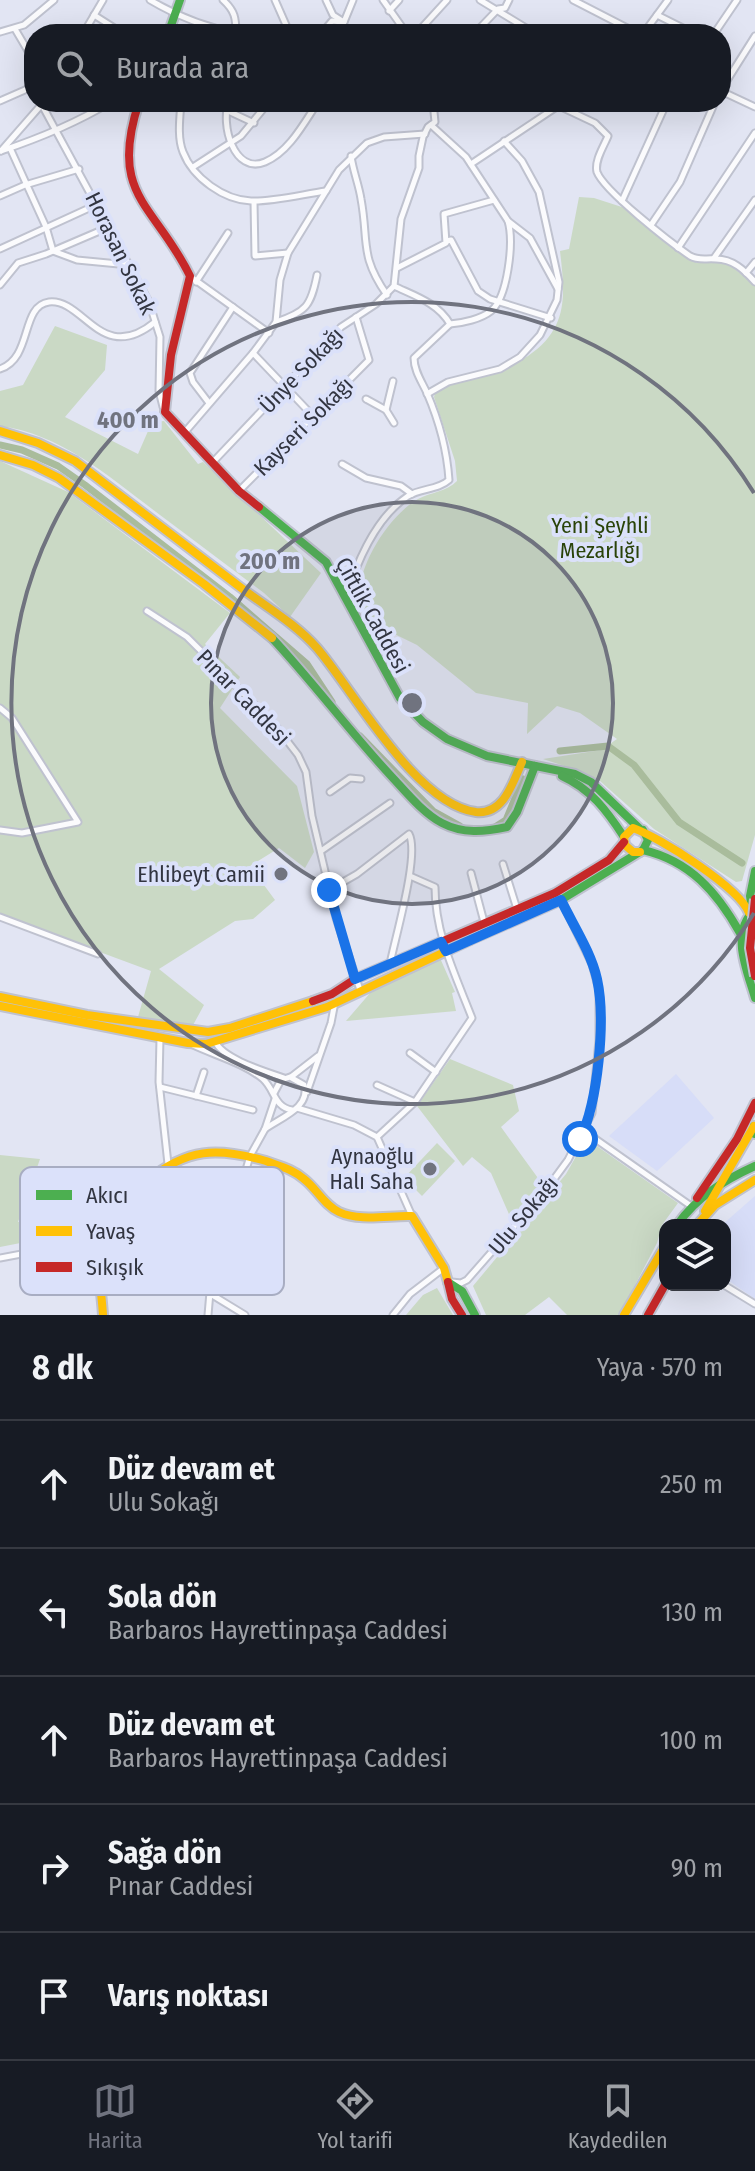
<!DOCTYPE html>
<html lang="tr">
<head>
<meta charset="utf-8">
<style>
	:root { --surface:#171b24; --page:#242831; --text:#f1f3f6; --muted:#9ea1a6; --line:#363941; --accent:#70737f }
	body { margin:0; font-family:"Fira Sans Condensed",sans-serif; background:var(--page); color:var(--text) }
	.controls { position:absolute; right:24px; bottom:24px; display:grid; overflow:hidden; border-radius:16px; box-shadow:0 8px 32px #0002 }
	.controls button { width:72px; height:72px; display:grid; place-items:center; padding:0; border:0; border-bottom:2px solid var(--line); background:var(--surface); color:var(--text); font:40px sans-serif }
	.stop { position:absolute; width:24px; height:24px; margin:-18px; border:6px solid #1a73e8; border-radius:50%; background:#fff }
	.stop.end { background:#1a73e8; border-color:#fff; box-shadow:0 2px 8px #0008 }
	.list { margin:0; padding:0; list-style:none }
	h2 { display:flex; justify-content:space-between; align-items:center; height:104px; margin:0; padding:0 32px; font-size:34px }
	h2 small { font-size:26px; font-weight:400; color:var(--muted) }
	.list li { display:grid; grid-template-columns:52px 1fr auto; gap:24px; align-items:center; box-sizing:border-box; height:128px; padding:0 32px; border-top:2px solid var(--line) }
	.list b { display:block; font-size:30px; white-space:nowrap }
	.list p { margin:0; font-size:26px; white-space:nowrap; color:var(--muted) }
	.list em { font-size:26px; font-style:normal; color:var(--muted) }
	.icon { flex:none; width:44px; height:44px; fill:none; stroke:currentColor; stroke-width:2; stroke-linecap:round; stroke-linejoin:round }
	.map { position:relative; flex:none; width:755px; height:1315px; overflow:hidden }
	.search { position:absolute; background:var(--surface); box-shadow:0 8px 32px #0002; left:24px; right:24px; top:24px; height:88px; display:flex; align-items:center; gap:20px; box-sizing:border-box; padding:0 28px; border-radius:32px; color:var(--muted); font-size:30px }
	.sheet { height:744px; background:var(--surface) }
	nav { display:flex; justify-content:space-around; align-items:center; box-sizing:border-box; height:112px; border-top:2px solid var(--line); background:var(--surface); font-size:22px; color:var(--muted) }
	nav a { display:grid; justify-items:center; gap:4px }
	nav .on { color:var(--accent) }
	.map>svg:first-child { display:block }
	.built { fill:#d7ddf8 }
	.green { fill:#cad9c5 }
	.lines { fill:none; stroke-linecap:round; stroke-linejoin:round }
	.canal { stroke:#a9bc9c; stroke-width:7 }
	.street-casing { stroke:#bfc2cf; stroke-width:9 }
	.fast-casing { stroke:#bfc2cf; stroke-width:12 }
	.slow-casing { stroke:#bfc2cf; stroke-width:12 }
	.jam-casing { stroke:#bfc2cf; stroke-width:12 }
	.street { stroke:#fbfbfd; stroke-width:5 }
	.fast { stroke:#4caf50; stroke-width:8 }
	.slow { stroke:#ffc107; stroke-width:8 }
	.jam { stroke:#c62828; stroke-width:8 }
	.jam-bridge-casing { stroke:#bfc2cf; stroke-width:12; stroke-linecap:butt }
	.jam-bridge { stroke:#c62828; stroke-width:8 }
	.route { stroke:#1a73e8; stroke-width:10 }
	.ring { fill:none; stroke:#70737f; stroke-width:4 }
	.poi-dot { fill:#70737f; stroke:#dbe1fa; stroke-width:3 }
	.labels { text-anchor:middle; stroke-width:8; stroke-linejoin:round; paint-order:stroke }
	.street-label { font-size:22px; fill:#323541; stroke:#dbe1fa }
	.park-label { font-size:22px; fill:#2a4309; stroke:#dbe1fa }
	.poi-label { font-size:22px; fill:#323541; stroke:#dbe1fa; text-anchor:end }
	.key { fill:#dbe1fa; stroke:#a8adc2; stroke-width:2 }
	.key-label { font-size:22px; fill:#323541 }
	.centre { fill:#70737f; stroke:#dbe1fa; stroke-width:4 }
	.ring-label { font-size:24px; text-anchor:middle; font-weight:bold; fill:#70737f; stroke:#dbe1fa; stroke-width:8; stroke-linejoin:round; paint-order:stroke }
</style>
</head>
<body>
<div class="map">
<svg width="755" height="1315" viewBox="0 0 755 1315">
	<rect width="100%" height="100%" fill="#e2e5f3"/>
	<g class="built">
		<polygon points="676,1074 714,1118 657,1171 609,1136"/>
		<polygon points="755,1196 755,1299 725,1278 725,1225 722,1225"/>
	</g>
	<g class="green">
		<path d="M579 197 594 198 628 209 697 263H728L755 286V835L742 881 736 882 654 829 600 781 586 773 543 759 601 750 617 739 580 713 557 706 527 734 528 703 476 693 417 645 374 624 359 604C355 569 388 516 418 499 431 492 446 492 457 481L455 461 434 397 436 390C459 378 483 376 507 368 515 366 521 360 528 356 569 328 565 295 560 251L569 249Z"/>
		<path d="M55 326 107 345 105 370 65 417 138 454 152 422 164 421 198 464 203 462 321 573 290 617 264 593C229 567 195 541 160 515 112 479 62 434 0 426V391L23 385Z"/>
		<polygon points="0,461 68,492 230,613 205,644 240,677 220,708 297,786 314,852 305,868 279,848 250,866 275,900 253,919 235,921 159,969 204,1005 192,1027 138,1017 151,971 0,915"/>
		<polygon points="440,958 455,992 452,993 456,1011 346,1021 377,985"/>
		<polygon points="450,1059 513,1085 519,1111 501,1127 543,1185 512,1221 491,1173 472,1157 463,1166 417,1106"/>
		<polygon points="591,1142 678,1203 662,1225 657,1243 621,1312 618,1315 567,1315 549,1297 525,1315 486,1315 473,1286 566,1174 583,1144"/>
		<polygon points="437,1143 455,1161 422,1196 404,1178"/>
		<polygon points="0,1155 40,1159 18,1222 67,1215 96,1217 92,1229 0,1247"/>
		<polygon points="437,1288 453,1315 406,1315 423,1295"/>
	</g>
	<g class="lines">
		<g class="canal">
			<polyline points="0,445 22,450 58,466 85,485 230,597 307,664 332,702"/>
			<polyline points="360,736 433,811 460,826"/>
			<polyline points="560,751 608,746 634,765 679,822 742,863"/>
			<polyline points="492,829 506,820 523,779"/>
		</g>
		<g class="street-casing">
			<g id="street">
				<path d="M150 0C177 16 205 27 236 33"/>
				<path d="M223 0C235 11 236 18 236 34"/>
				<polyline points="275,0 290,34"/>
				<polyline points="326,0 333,15 344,22"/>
				<polyline points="383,0 407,34"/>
				<polyline points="480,0 536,34"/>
				<polyline points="573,0 639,34"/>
				<polyline points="389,11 399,0"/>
				<polyline points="94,15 124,34"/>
				<polyline points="657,15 695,34"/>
				<polyline points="344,22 353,0"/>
				<polyline points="15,29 28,51"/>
				<polyline points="0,32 24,25 54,0"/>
				<polyline points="83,34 103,0"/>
				<polyline points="321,34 332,21 343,22"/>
				<polyline points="416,34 447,0"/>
				<polyline points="474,34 498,9 505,8 509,0"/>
				<polyline points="643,34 668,0"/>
				<polyline points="714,34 737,0"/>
				<polyline points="721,90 755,36"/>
				<polyline points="721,91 755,107"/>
				<polyline points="0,101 34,86"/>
				<path d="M181 102C180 117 177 137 183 152 193 178 224 200 251 201 272 202 304 194 326 191"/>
				<path d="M229 102C220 124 234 175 265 162 289 152 304 123 318 102"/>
				<polyline points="540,102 549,111"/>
				<polyline points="42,105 149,302 160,337 159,391 163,407"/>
				<path d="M559 106 595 123 608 136C604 146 594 161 597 172 604 191 671 243 690 256 699 261 706 258 716 259 733 259 744 270 755 282"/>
				<polyline points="226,110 254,123"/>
				<polyline points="10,148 46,227 53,251 77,260 129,265"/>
				<path d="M1 151C40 138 76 123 111 102"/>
				<polyline points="1,151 42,104"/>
				<path d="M351 156C353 171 359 185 361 199 369 242 359 255 387 295"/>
				<polyline points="471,164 564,102"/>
				<polyline points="193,167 241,136 269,102"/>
				<polyline points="0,196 25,185 79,169"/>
				<polyline points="622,201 667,102"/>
				<polyline points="254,202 255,256 288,253"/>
				<polyline points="508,221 530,238 558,289"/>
				<polyline points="651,225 680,182 715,102"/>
				<polyline points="447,241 451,240 478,291 490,299 551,318"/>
				<polyline points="678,248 755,133"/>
				<polyline points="0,249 98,204"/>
				<polyline points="714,258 755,200"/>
				<polyline points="397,268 446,243 444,214 494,200"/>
				<polyline points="746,273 755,262"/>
				<polyline points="191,277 269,333"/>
				<polyline points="196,282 228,233"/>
				<polyline points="0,285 18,263 46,254 109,227"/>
				<path d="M394 286C415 296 438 303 450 324 463 323 481 319 491 311 508 297 514 242 508 221L466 157 431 125"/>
				<path d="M276 322C306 312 311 306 317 275"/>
				<polyline points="253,353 313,416"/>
				<path d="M0 369C33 358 20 306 49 302 84 298 101 366 155 322"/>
				<polyline points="393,381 386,410 394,423"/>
				<polyline points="427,394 448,382 500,369 520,357 540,335 557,300 559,282 539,192 522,161 504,141"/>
				<polyline points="366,399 386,410"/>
				<polyline points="209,403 193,382 190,373 233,307"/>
				<polyline points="185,432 253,353 276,322 280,280 288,253 339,170 367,143 384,137 425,134"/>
				<polyline points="213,462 341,327 376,304 394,286 401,219 419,168 419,156 423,137 428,127 435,122 433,102"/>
				<polyline points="342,464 366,478 401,486 412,494"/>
				<polyline points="239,491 369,360 356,317"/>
				<path d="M346 597C357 562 376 517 408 496 421 488 438 490 449 480 447 450 439 421 427 393 422 382 414 371 414 358L450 324"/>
				<polyline points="147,611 187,637 275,725 298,755 306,772 312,816 336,918 360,990"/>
				<polyline points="0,708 12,718 78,822 22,833 0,830"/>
				<polyline points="330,792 350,778 361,779"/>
				<polyline points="321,851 390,803"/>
				<polyline points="503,864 517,909"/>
				<polyline points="471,873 484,922"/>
				<path d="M329 890 357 874 409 834C420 854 395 938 390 964"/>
				<polyline points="0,917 98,954"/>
				<polyline points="160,1038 159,1082 168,1164"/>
				<path d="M215 1041C222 1059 267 1072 284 1078"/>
				<path d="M193 1045C214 1055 246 1064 263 1079 275 1090 274 1107 292 1110"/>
				<polyline points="410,1053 436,1072"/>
				<polyline points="291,1077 318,1056"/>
				<polyline points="377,1085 415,1102"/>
				<polyline points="160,1087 253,1110"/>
				<polyline points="307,1092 331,1023 335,1002"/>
				<polyline points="196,1096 204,1072"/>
				<polyline points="297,1108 354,1125 377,1137 412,1216"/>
				<path d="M265 1129C282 1117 311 1107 304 1085L290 1077 281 1080 274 1093"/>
				<polyline points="584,1131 691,1206"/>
				<path d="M377 1137 415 1102 472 1018C455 974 435 934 435 887L410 876"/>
				<polyline points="141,1186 176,1206 187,1216 228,1231"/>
				<polyline points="104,1229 245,1315"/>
				<polyline points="0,1258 101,1239"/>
				<polyline points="452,1282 461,1283 467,1280 546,1190 568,1160 592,1113 599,1040 599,990 592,964 561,900"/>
				<polyline points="724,1285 755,1304"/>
				<polyline points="208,1315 210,1292 250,1156 265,1129 275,1099"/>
				<polyline points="393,1315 410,1294 444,1268"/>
			</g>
		</g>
		<g class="fast-casing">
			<g id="fast">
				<polyline points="168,34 180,0"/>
				<polyline points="259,507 326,562 400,698 423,722 447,739 487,756 575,774 591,782 640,829"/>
				<path d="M272 638C314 683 350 732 392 777 406 792 423 813 442 823 463 834 484 832 507 827L517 812 535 766"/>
				<path d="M562 776C591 789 607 811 624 837"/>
				<path d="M643 850C690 861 717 892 740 933"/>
				<polyline points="752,910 750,896 755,871"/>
				<path d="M754 910C730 934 747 970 755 998"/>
				<polyline points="470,940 559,901 643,850 648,840 643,830"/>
				<polyline points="754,1126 755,1134"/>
				<path d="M677 1225C697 1197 724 1180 755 1166"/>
				<polyline points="448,1282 462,1291 475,1315"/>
			</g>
		</g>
		<g class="slow-casing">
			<g id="slow">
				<path d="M0 431 38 443 75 461C130 503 185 545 240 587 265 606 296 624 317 648 354 691 415 804 476 812 504 815 513 782 522 762"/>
				<polyline points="0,455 33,465 59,478 204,584 272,638"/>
				<path d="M640 852H633L625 845 624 837 633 828C659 837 740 888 749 913"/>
				<polyline points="0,997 87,1015 208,1032 230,1028 313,1001"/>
				<polyline points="0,1006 188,1043 206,1044 327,1007 470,940"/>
				<polyline points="705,1211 754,1126"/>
				<polyline points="697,1225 715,1205 755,1180"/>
				<path d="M103 1315C101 1283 92 1242 111 1213 119 1201 135 1190 147 1181 187 1148 217 1147 266 1161 279 1166 293 1169 304 1179 317 1189 324 1205 339 1212 360 1222 390 1215 412 1216L444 1268 448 1282"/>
				<polyline points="624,1315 665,1246"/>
			</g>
		</g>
		<g class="jam-casing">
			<g id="jam">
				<path d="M139 102C108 196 155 204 190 276L171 355 165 412 239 491 259 507"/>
				<polyline points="313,1001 332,994 355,979 555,893 609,860 624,842"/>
				<polyline points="697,1198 737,1139 755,1103"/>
				<polyline points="448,1282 452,1299 462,1315"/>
				<polyline points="648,1315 665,1285"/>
			</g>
		</g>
		<use href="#street" class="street"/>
		<use href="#fast" class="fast"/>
		<use href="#slow" class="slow"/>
		<use href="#jam" class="jam"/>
		<g class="jam-bridge-casing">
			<polyline id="jam-bridge" points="755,899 750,948 755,976"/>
		</g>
		<use href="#jam-bridge" class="jam-bridge"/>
	</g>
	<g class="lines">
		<path class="route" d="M329 890 355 979 441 942 446 951 561 900C573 925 591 952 597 979 606 1020 598 1102 580 1139"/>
	</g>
	<circle cx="412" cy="703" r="201" fill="#70737f" fill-opacity=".12"/>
	<g class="ring">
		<circle cx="412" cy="703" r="201"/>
		<path d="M754 913A401 401 0 1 1 754 493"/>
	</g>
	<g class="poi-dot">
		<circle cx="281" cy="874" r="8"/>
		<circle cx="430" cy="1169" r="8"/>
	</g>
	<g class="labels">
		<g class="street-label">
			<text transform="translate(121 253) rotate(64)" y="8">Horasan Sokak</text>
			<text transform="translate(301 370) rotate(-46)" y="8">Ünye Sokağı</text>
			<text transform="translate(303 426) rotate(-45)" y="8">Kayseri Sokağı</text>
			<text transform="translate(373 615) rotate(61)" y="8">Çiftlik Caddesi</text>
			<text transform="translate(244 697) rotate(46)" y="8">Pınar Caddesi</text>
			<text transform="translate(523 1215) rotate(-50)" y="8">Ulu Sokağı</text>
		</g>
		<g class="park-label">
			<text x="600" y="533">Yeni Şeyhli<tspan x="600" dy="25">Mezarlığı</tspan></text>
		</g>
		<g class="poi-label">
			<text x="265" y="882">Ehlibeyt Camii</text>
			<text x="414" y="1164">Aynaoğlu<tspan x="414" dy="25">Halı Saha</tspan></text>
		</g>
	</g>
	<rect x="20" y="1167" width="264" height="128" rx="12" class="key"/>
	<rect x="36" y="1190" width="36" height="10" fill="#4caf50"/>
	<rect x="36" y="1226" width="36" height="10" fill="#ffc107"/>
	<rect x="36" y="1262" width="36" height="10" fill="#c62828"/>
	<g class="key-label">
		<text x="86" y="1203">Akıcı</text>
		<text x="86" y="1239">Yavaş</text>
		<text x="86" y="1275">Sıkışık</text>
	</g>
	<circle cx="412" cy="703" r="12" class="centre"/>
	<g class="ring-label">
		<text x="128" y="428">400 m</text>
		<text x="270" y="569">200 m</text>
	</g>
</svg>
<div class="controls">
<button><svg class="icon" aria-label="layers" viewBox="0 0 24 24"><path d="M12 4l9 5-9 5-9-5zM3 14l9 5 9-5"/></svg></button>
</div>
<div class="stop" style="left:580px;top:1139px"></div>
<div class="stop end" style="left:329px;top:890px"></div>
<div class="search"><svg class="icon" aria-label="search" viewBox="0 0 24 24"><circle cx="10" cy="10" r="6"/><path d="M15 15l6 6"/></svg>Burada ara</div>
</div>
<section class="sheet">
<h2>8 dk<small>Yaya · 570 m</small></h2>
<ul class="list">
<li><svg class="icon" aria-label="ahead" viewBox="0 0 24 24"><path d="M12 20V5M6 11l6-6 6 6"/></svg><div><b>Düz devam et</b><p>Ulu Sokağı</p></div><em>250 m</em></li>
<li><svg class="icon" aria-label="left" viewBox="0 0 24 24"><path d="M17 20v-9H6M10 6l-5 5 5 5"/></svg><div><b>Sola dön</b><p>Barbaros Hayrettinpaşa Caddesi</p></div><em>130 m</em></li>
<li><svg class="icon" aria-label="ahead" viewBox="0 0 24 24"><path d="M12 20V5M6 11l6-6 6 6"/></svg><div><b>Düz devam et</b><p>Barbaros Hayrettinpaşa Caddesi</p></div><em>100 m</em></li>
<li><svg class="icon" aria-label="right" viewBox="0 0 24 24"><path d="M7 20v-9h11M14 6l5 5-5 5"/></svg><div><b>Sağa dön</b><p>Pınar Caddesi</p></div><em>90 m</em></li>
<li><svg class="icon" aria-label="arrive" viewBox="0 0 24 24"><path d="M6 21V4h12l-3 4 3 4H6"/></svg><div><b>Varış noktası</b></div></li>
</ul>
</section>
<nav>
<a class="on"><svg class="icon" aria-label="map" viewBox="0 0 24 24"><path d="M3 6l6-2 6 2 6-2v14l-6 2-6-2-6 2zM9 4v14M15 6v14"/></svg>Harita</a>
<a><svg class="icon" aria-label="directions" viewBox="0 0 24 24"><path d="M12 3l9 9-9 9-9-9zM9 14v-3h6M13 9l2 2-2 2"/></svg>Yol tarifi</a>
<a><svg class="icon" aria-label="saved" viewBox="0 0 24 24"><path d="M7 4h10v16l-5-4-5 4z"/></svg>Kaydedilen</a>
</nav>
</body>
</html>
